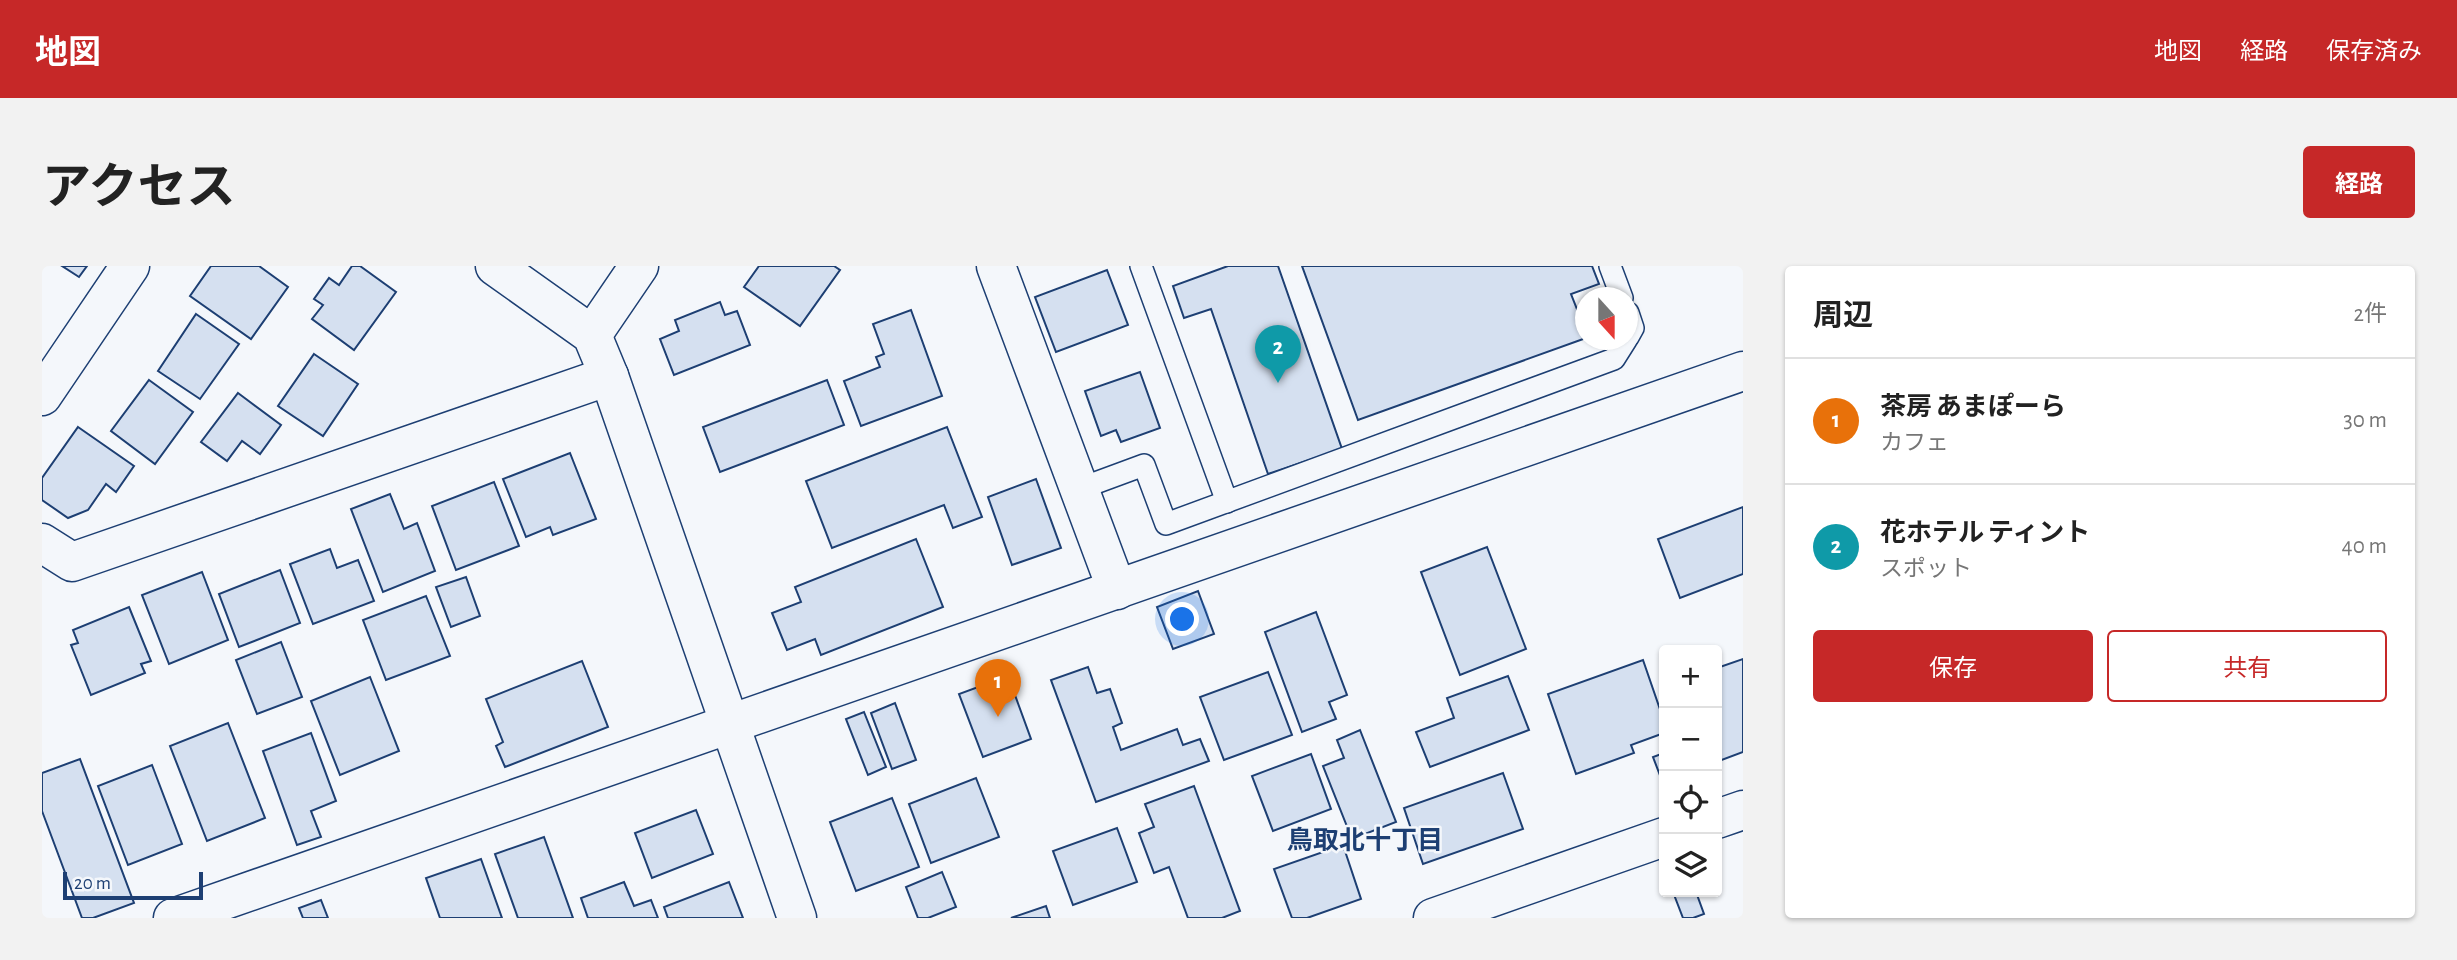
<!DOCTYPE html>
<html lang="ja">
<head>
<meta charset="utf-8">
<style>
	:root { --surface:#fff; --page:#f2f2f2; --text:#222; --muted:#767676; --line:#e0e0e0; --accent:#c62828 }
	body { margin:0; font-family:"Alegreya Sans","Noto Sans JP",sans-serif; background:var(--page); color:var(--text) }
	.controls { position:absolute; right:21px; bottom:21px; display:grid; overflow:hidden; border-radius:7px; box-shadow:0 2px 5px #0004 }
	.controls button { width:63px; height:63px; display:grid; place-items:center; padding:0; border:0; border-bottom:2px solid var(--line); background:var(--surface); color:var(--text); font:35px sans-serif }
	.compass { position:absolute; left:1533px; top:21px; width:63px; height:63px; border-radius:50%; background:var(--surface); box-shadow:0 2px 5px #0004; rotate:159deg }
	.scale { position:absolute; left:21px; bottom:18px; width:140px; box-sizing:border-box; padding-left:7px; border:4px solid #1d3f73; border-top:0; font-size:19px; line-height:24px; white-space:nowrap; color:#1d3f73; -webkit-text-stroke:5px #f4f7fb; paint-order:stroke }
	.you { position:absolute; left:1141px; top:354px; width:24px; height:24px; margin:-18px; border:5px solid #fff; border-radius:50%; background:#1a73e8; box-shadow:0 0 0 10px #1a73e833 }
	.badge { display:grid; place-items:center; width:46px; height:46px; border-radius:50%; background:var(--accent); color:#fff; font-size:23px; font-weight:700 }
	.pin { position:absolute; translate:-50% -58px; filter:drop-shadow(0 2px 4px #0008) }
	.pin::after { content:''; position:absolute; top:37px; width:24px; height:21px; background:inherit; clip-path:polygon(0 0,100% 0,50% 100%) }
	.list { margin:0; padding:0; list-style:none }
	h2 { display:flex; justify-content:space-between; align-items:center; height:91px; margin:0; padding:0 28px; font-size:30px }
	h2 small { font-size:23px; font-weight:400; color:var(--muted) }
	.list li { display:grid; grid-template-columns:46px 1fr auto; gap:21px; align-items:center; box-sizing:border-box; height:126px; padding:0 28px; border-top:2px solid var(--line) }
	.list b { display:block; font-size:26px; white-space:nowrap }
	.list p { margin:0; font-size:23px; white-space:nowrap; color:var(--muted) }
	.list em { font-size:23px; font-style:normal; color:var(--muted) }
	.actions { display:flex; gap:14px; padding:21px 28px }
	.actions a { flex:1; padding:16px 0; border:2px solid var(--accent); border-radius:7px; text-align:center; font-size:24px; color:var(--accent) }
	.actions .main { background:var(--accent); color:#fff }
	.icon { flex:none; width:38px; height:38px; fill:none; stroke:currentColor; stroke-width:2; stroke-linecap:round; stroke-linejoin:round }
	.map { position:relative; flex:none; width:1701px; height:652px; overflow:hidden; border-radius:7px }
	header { display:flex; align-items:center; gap:42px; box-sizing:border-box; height:98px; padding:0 35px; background:var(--accent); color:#fff }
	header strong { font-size:33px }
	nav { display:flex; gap:38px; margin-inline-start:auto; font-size:24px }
	.intro { display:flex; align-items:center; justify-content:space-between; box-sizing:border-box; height:168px; padding:0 42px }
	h1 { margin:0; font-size:49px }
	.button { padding:18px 32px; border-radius:7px; background:var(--accent); color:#fff; font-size:24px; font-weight:700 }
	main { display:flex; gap:42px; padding:0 42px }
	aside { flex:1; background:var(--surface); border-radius:7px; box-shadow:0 2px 5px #0004 }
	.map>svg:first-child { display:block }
	.building { fill:#d5e0f0; stroke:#1d3f73; stroke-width:2 }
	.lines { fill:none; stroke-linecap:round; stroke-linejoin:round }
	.lane-casing { stroke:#1d3f73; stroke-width:24 }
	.street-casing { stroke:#1d3f73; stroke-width:41 }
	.lane { stroke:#f4f7fb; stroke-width:21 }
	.street { stroke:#f4f7fb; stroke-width:38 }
	.labels { text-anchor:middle; stroke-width:5; stroke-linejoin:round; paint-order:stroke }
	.neighbourhood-label { font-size:26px; font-weight:bold; fill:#1d3f73; stroke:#f4f7fb }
</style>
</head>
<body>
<header>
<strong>地図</strong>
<nav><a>地図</a><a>経路</a><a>保存済み</a></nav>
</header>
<div class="intro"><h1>アクセス</h1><a class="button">経路</a></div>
<main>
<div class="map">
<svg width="1701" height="652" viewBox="0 0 1701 652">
	<rect width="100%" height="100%" fill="#f4f7fb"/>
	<g class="building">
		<polygon points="20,0 45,0 37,11"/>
		<polygon points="169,0 217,0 246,21 209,73 148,30"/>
		<polygon points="310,0 318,0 354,26 312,84 270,53 281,39 272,33 287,12 297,19"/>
		<polygon points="717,0 792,0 798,4 758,60 702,21"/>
		<polygon points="1186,0 1236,0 1300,183 1226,208 1169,43 1142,52 1131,20"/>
		<polygon points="1260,0 1550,0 1557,18 1529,28 1544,66 1544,72 1316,154"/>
		<polygon points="1065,4 1086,59 1014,86 993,31"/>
		<polygon points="678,36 683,49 695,45 708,79 632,109 618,73 637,65 633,54"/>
		<polygon points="869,44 900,130 819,160 802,115 838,101 834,91 842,88 831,58"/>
		<polygon points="154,48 197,78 158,133 116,105"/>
		<polygon points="272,88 316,118 281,170 236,140"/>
		<polygon points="1098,106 1118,162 1079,176 1074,164 1059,170 1043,125"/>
		<polygon points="107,114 151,146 113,198 69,165"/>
		<polygon points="785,114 802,159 678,206 661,161"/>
		<polygon points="196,127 239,159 218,188 200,175 185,195 159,176"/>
		<polygon points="36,161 92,200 74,226 64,218 46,244 26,252 0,234 0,212"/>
		<polygon points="905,161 940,251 911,262 902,239 790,282 764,215"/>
		<polygon points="528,187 554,253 511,269 508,261 484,271 461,213"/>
		<polygon points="994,213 1019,282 970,299 946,231"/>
		<polygon points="452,216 477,280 414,304 390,240"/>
		<polygon points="348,228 362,263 375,257 393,305 341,326 309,243"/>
		<polygon points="1701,241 1701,308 1638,332 1616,273"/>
		<polygon points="874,273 901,341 779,389 773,373 745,384 730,347 759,336 753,321"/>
		<polygon points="1445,281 1484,383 1418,409 1379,306"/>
		<polygon points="288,283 295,302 316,294 332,335 271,358 248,298"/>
		<polygon points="238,304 258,357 197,381 177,328"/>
		<polygon points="160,306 186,374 127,398 100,329"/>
		<polygon points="424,311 438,350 409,361 394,321"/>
		<polygon points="1156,325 1172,368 1131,383 1115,341"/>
		<polygon points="384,330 408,390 344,414 321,354"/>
		<polygon points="87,341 109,395 99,398 103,407 49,429 29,379 36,377 31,364"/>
		<polygon points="1274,346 1305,429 1287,436 1294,453 1260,466 1223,366"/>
		<polygon points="239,376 260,431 215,448 194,394"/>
		<polygon points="1701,393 1701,486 1677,495 1675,489 1675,402"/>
		<polygon points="1601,394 1622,455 1622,467 1589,479 1592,487 1534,508 1506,428"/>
		<polygon points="540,395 566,461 463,501 454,480 461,476 444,433"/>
		<polygon points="1046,401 1055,427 1068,423 1080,457 1071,461 1079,484 1135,463 1141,479 1158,473 1167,495 1054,536 1009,414"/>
		<polygon points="1226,406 1250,469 1182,494 1158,431"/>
		<polygon points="966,410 989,473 941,491 917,428"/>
		<polygon points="1466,410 1487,464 1388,501 1374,466 1412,452 1405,432"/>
		<polygon points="328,411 357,485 298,509 269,435"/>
		<polygon points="853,437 874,494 850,503 829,447"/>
		<polygon points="822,446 844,501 826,509 804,453"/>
		<polygon points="186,457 223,552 165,575 128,480"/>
		<polygon points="1318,464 1354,556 1310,573 1281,500 1302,492 1295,474"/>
		<polygon points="269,467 294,535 269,545 279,571 255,579 221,485"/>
		<polygon points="1622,487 1622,520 1611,491"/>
		<polygon points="1269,488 1289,543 1231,565 1210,510"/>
		<polygon points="38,493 92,637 51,652 40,652 0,545 0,507"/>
		<polygon points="110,499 140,578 86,599 56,520"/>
		<polygon points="1461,507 1481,563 1381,598 1362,542"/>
		<polygon points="934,512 957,571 889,597 867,538"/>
		<polygon points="1152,520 1198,645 1180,652 1146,652 1127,601 1112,607 1097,567 1112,561 1103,538"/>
		<polygon points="850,532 877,601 814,625 788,556"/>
		<polygon points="654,544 671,588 610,612 593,567"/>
		<polygon points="1075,562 1095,616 1031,639 1011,585"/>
		<polygon points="502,571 531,652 476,652 453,588"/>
		<polygon points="1301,579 1319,633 1265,652 1250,652 1232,603"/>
		<polygon points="439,593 460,652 398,652 384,612"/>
		<polygon points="900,606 914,641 886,652 876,652 864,621"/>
		<polygon points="582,616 592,640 609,634 616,652 546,652 539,632"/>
		<polygon points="687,616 701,652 626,652 622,641"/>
		<polygon points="1631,626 1654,626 1662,648 1651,652 1641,652"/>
		<polygon points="279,634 286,652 261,652 257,642"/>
		<polygon points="1004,640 1008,652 969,652"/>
	</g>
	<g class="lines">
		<g class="lane-casing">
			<g id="lane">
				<polyline points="1099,0 1185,236"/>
				<polyline points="1568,0 1580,32"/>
				<polyline points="1586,47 1591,62 1586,71"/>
				<polyline points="1037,223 1102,199 1124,258 1572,93 1584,74"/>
			</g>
		</g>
		<g class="street-casing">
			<g id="street">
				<polyline points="453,0 550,69 567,110 755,652"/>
				<polyline points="954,0 1075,324"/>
				<polyline points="550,69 597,0"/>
				<polyline points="0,130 88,0"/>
				<polyline points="0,277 30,296 567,110"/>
				<polyline points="1675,553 1701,544"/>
				<polyline points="131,652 1701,105"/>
				<polyline points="1391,652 1622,571"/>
			</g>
		</g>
		<use href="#lane" class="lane"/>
		<use href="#street" class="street"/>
	</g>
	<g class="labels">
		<g class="neighbourhood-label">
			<text x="1323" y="583">鳥取北十丁目</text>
		</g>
	</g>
</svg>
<div class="controls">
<button>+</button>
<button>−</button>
<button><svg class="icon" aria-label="locate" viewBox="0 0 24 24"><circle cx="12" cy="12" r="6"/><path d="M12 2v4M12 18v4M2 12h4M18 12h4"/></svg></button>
<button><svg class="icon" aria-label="layers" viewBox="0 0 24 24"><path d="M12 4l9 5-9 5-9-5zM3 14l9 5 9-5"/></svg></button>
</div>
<svg class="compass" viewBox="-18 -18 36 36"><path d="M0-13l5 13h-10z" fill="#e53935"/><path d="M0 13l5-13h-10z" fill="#767676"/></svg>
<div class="scale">20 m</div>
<div class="you"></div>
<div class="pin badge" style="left:956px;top:451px;background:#e8710a">1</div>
<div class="pin badge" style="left:1236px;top:117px;background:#0f9aa8">2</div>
</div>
<aside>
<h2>周辺<small>2件</small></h2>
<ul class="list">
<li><span class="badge" style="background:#e8710a">1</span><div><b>茶房 あまぽーら</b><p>カフェ</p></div><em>30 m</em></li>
<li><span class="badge" style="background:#0f9aa8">2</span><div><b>花ホテル ティント</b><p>スポット</p></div><em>40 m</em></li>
</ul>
<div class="actions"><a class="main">保存</a><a>共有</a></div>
</aside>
</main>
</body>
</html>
